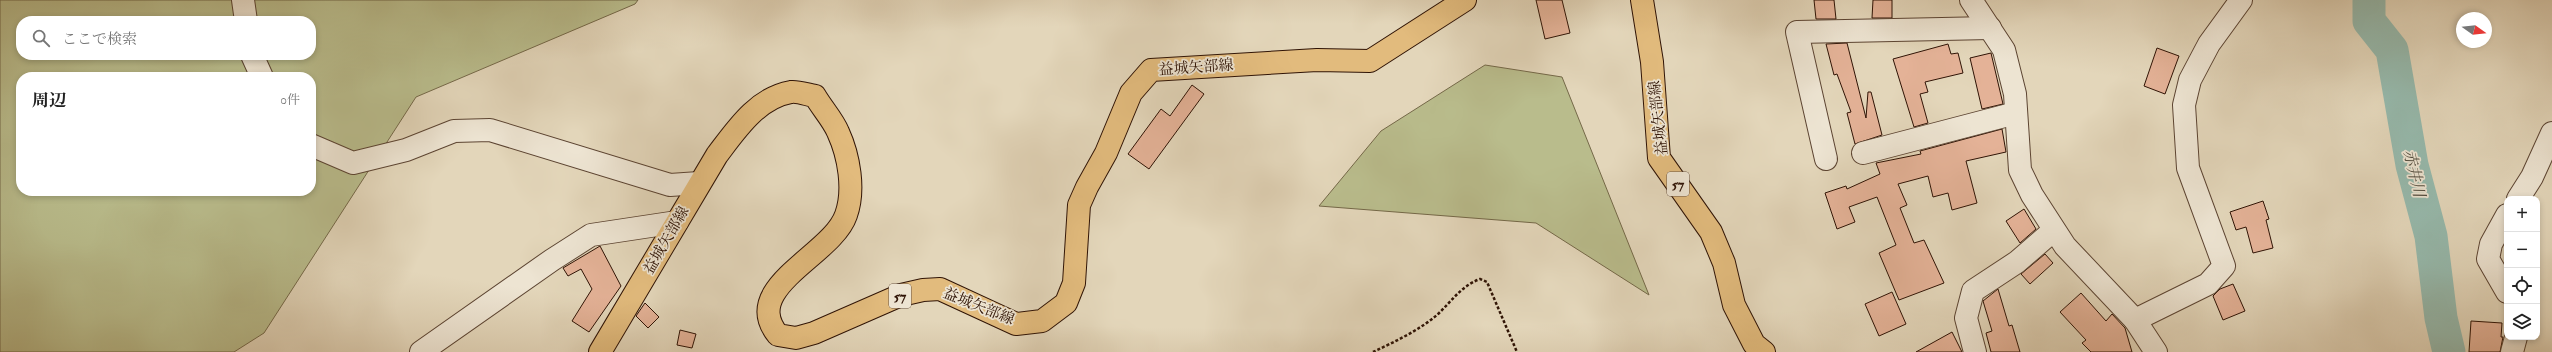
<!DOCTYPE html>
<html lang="ja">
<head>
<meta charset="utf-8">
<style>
	:root { --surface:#fff; --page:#f6f6f6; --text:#222; --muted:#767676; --line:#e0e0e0 }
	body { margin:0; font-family:"IM FELL Double Pica","Noto Serif JP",serif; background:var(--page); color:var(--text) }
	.controls { position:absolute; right:12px; bottom:12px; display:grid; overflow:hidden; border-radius:8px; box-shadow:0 2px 6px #0003 }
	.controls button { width:36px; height:36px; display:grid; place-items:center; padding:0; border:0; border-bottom:1px solid var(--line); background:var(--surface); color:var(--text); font:20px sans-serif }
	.compass { position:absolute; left:2456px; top:12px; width:36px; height:36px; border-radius:50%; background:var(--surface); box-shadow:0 2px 6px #0003; rotate:105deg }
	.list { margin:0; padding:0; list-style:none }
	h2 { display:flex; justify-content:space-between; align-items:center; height:52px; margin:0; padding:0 16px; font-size:17px }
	h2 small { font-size:13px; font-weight:400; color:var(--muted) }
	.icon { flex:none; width:22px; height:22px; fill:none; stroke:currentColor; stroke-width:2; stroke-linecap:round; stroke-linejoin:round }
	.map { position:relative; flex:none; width:2552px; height:352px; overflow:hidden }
	.search { position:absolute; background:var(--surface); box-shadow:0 2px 6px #0003; left:16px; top:16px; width:300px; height:44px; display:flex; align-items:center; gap:10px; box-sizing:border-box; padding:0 14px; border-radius:16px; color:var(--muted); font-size:15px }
	.panel { position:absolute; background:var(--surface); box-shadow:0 2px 6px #0003; left:16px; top:72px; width:300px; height:124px; border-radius:16px }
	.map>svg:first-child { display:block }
	.green { fill:#b9bc8c; stroke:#746848; fill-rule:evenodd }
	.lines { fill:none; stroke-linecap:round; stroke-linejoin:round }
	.river { stroke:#96b9ac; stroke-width:33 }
	.building { fill:#e4b297; stroke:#2f1305 }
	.minor-casing { stroke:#5c4432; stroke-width:24 }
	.major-casing { stroke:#2f1305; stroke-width:24 }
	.path { stroke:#2f1305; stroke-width:2.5; stroke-dasharray:3 2; stroke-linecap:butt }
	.minor { stroke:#ede4d2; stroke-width:22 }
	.major { stroke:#e2bb7d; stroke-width:22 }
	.labels { text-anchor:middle; stroke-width:3.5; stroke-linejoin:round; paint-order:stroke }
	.shield { fill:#ede4d2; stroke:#685242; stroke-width:1 }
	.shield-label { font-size:14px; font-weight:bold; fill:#2f1305 }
	.street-label { font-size:15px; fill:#2f1305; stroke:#ede4d2 }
	.water-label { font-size:16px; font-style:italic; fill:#534d3f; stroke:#ede4d2 }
</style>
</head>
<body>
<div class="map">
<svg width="2552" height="352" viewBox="0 0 2552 352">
	<rect width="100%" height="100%" fill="#e3d6ba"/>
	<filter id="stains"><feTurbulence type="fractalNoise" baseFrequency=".005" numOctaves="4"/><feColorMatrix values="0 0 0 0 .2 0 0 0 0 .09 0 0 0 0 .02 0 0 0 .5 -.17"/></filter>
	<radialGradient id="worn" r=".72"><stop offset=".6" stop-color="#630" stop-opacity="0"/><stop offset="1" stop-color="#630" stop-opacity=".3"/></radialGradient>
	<g class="green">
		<path d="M0 0H638L635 4 416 97 264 333 234 352H0ZM21 21H311V55H21ZM21 77H311V191H21Z"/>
		<polygon points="1485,65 1562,77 1649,295 1536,223 1319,206 1381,131"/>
	</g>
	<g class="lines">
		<polyline class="river" points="2369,0 2369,21 2392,50 2412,165 2431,236 2441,318 2449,352"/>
	</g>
	<g class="building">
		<polygon points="1536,0 1562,0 1570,33 1545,39"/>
		<polygon points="1814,0 1834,0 1836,19 1816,19"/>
		<polygon points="1873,0 1892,0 1892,18 1872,18"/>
		<polygon points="1847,43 1866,118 1868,92 1871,92 1882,135 1855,144 1847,113 1851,112 1837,74 1834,75 1826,44"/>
		<polygon points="1948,44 1951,54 1958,53 1963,73 1925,82 1928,92 1920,94 1928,123 1914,127 1893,59"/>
		<polygon points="2157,48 2179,56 2165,94 2144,86"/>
		<polygon points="1991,53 2003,104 1982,109 1970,58"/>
		<polygon points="1192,85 1204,94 1149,169 1128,154 1161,109 1170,116"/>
		<polygon points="2002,129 2006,152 1966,161 1977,203 1952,210 1948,193 1933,197 1928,176 1898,184 1907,205 1900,208 1914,243 1924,240 1944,283 1899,300 1879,253 1896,245 1877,197 1849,207 1855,222 1837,229 1825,193 1846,186 1847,189 1880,174 1876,163 1921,154 1920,151"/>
		<polygon points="2263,201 2269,219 2266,220 2273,248 2253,253 2246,227 2236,230 2230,212"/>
		<polygon points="2024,209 2036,229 2020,243 2006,221"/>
		<polygon points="600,246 621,286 589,332 572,321 592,289 581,269 568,276 563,268"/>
		<polygon points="2045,254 2053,263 2030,284 2021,274"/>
		<polygon points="2233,284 2245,311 2223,320 2213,296 2220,289"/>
		<polygon points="1998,289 2009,326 2012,325 2020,352 1991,352 1986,333 1992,331 1983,301"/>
		<polygon points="1892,292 1906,324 1879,336 1865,304"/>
		<polygon points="2081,293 2106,321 2112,314 2125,328 2132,352 2091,352 2082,343 2086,340 2060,312"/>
		<polygon points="645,303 659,317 648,328 636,316"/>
		<polygon points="2471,321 2502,323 2501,337 2503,337 2500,352 2469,352"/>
		<polygon points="680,330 696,334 692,348 677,345"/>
		<polygon points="1952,332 1962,352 1916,352"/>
	</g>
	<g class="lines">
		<g class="minor-casing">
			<g id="minor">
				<polyline points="243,0 246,21"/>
				<polyline points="1971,0 2004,50 2015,94 2020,170 2032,195 2065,246 2135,320 2156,352"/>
				<polyline points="252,55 262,77"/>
				<polyline points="311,145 353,163 406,150 454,131 490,130 670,185 699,183"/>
				<polyline points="1863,153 2016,113"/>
				<polyline points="1826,159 1797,32 1990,28"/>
				<polyline points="2518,199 2532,177 2552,133"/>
				<polyline points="2507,215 2491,244 2488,259 2507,292"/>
				<polyline points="2135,320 2208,284 2224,266 2188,168 2184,105 2190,80 2209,44 2241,0"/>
				<polyline points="421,352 552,260 591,235 677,222"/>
				<polyline points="1975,352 1966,318 1973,291 2017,262 2054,230"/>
				<polyline points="2512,352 2516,337"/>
			</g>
		</g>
		<g class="major-casing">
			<g id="major">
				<polyline points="1642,0 1652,62 1659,158 1711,232 1724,263 1734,305 1754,344 1764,352"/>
				<path d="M600 352 717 155C736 130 757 98 791 92 798 91 808 95 815 96 822 108 833 120 838 132 849 156 855 190 846 215 832 256 739 287 778 335L796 338 814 333 901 295 923 290 940 289 1016 324 1042 321 1066 303 1074 283 1079 205 1087 187 1106 153 1131 93 1151 70 1317 60 1370 61 1465 0"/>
			</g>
		</g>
		<path class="path" d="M1373 352C1394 342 1420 330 1438 314 1452 301 1461 286 1480 279L1487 282 1517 352"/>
		<use href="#minor" class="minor"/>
		<use href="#major" class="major"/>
	</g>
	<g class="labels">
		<g class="shield">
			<rect x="1667" y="172" width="22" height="24" rx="3"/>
			<rect x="889" y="284" width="22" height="24" rx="3"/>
		</g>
		<g class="shield-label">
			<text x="1678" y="189">57</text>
			<text x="900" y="301">57</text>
		</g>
		<g class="street-label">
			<text transform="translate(1196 67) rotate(-4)" y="5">益城矢部線</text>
			<text transform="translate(1658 118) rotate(-96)" y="5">益城矢部線</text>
			<text transform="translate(666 240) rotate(-60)" y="5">益城矢部線</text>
			<text transform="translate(979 306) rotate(22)" y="5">益城矢部線</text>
		</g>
		<g class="water-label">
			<text transform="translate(2415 173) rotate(77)" y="6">赤井川</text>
		</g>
	</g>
	<rect width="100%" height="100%" filter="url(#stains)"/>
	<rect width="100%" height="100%" fill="url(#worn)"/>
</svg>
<div class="controls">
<button>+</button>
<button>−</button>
<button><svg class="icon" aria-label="locate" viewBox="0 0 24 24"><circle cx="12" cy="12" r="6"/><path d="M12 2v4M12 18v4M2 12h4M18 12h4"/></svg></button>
<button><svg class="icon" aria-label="layers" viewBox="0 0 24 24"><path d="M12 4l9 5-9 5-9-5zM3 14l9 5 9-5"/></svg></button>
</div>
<svg class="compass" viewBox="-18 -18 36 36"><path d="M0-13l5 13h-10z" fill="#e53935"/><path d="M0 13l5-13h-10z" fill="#767676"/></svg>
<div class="search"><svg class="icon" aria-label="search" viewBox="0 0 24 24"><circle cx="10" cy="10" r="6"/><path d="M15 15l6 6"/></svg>ここで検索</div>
<section class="panel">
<h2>周辺<small>0件</small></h2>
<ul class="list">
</ul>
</section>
</div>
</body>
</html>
